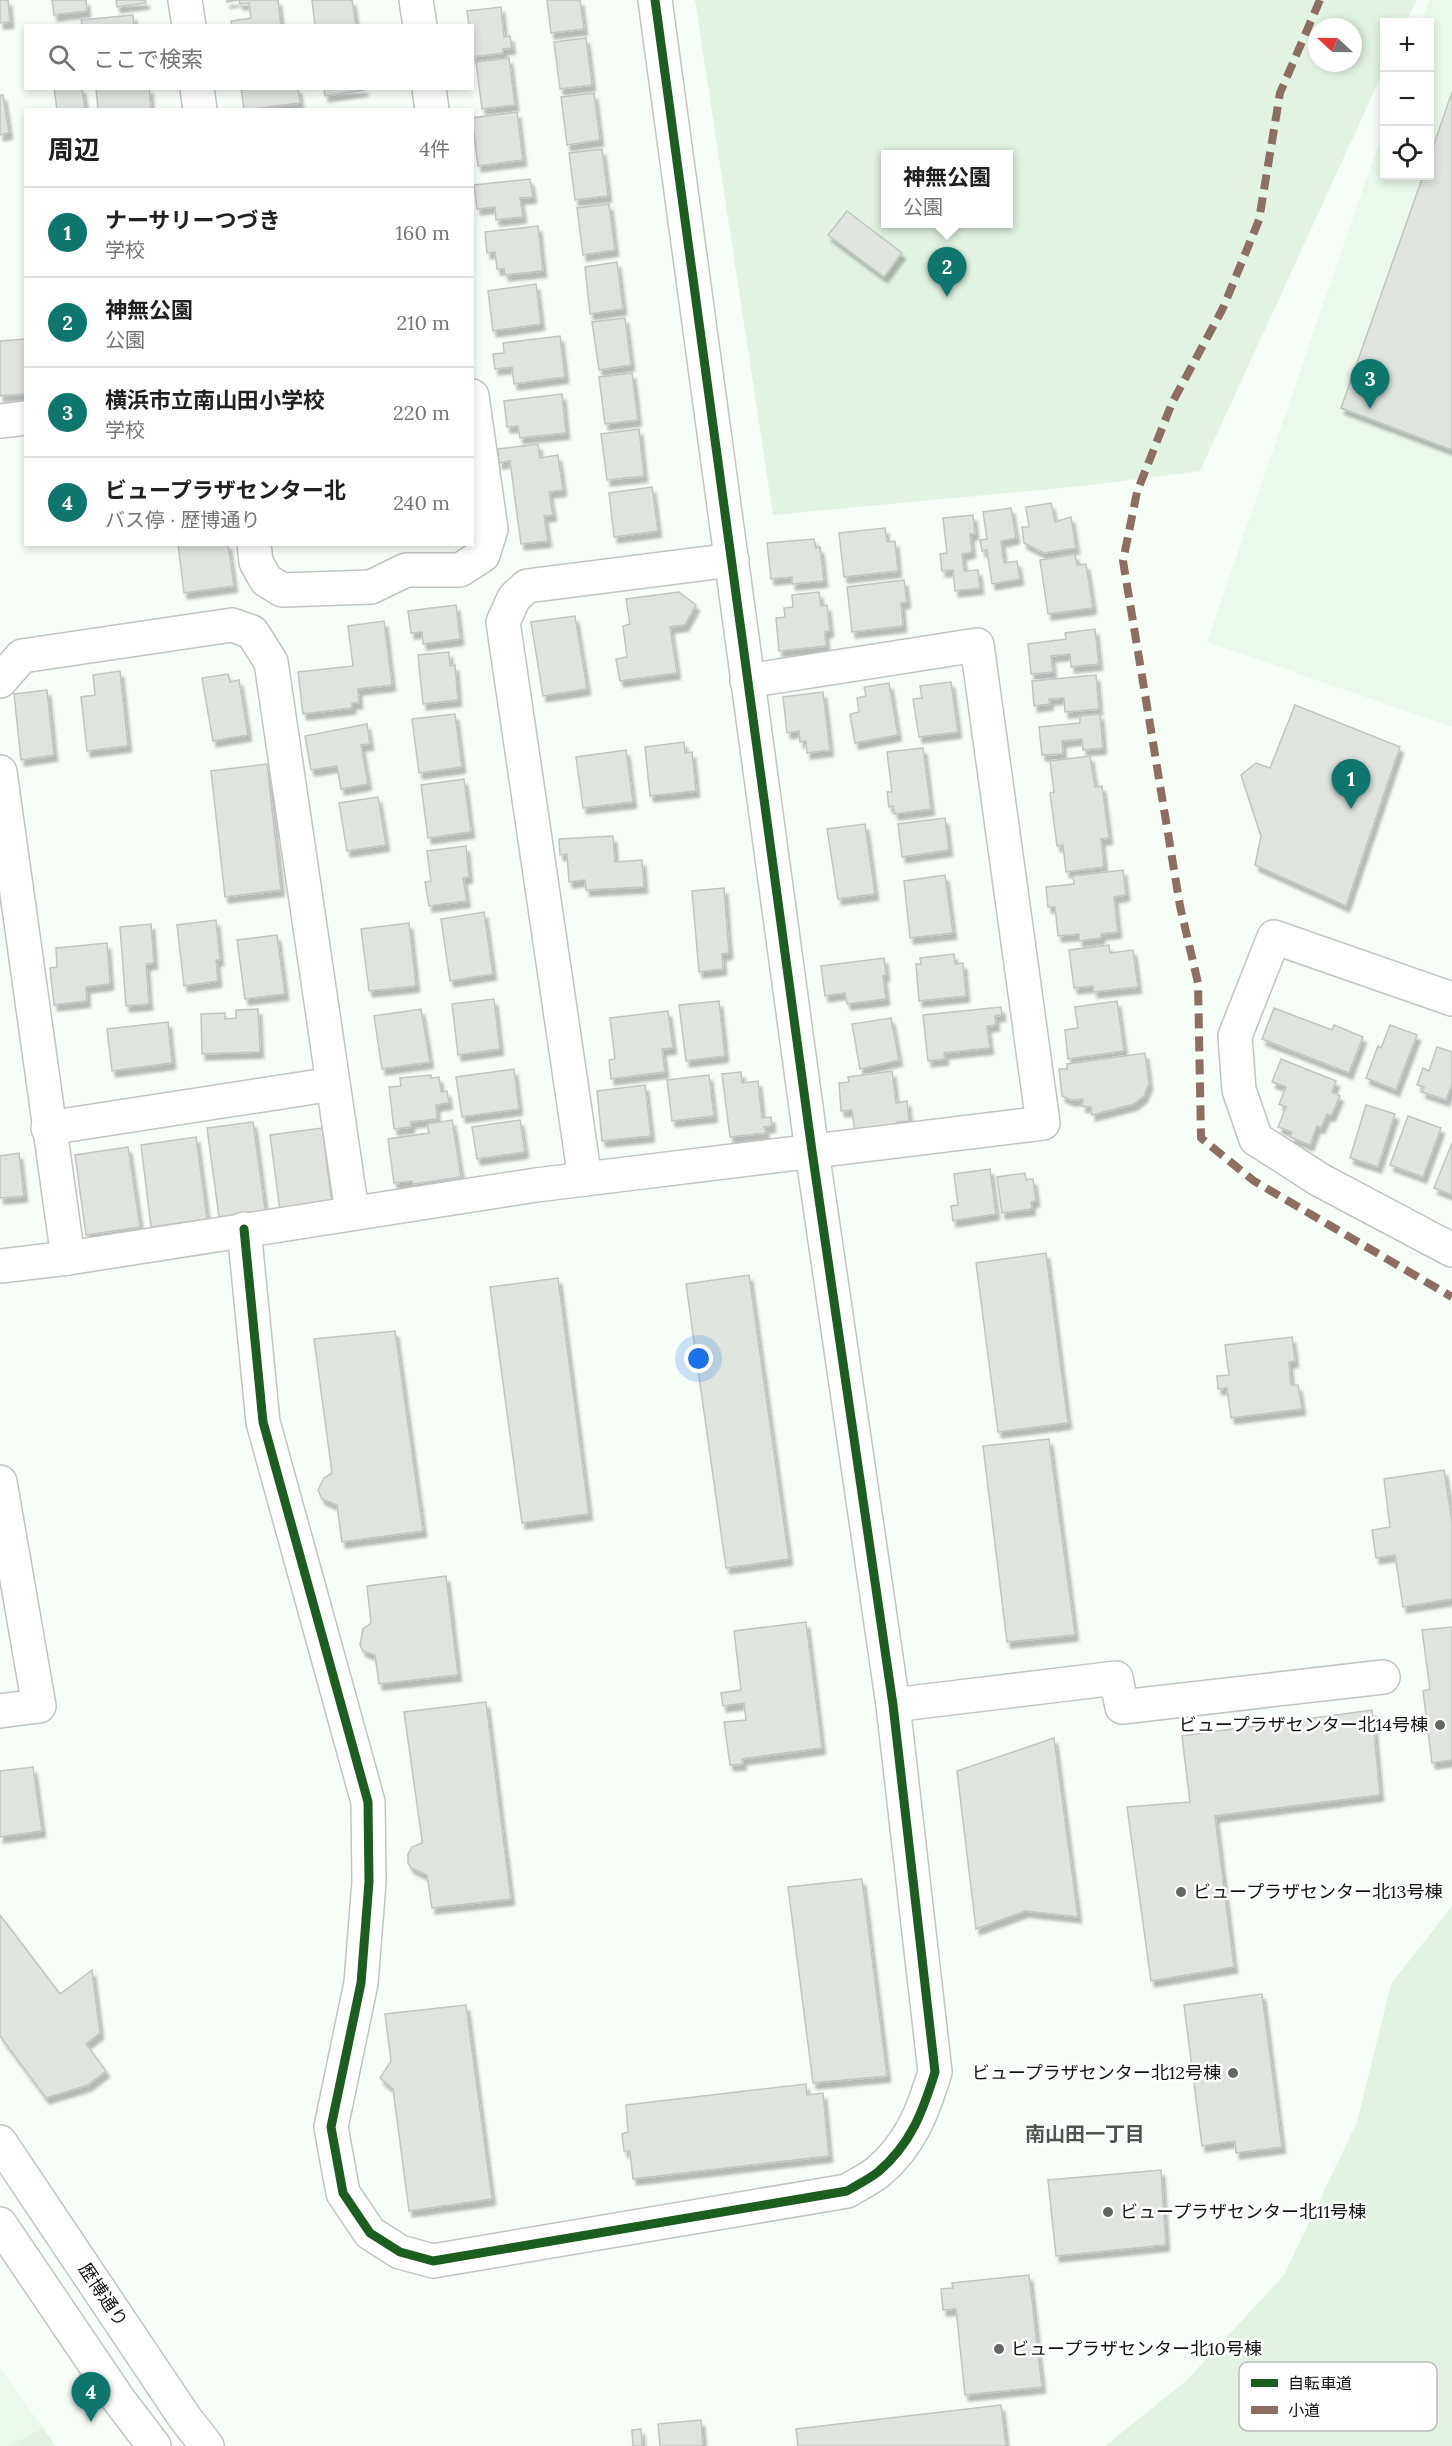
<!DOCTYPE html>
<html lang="ja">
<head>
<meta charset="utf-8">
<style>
	:root { --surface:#fff; --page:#f2f2f2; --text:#202124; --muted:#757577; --line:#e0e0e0; --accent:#0f766e }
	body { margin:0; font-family:Lora,"Noto Sans JP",serif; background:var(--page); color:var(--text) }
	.controls { position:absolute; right:18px; top:18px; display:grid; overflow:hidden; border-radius:0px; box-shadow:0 3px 9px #0003 }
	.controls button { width:54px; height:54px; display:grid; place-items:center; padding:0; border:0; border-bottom:2px solid var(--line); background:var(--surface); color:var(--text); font:30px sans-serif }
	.compass { position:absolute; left:1308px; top:18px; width:54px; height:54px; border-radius:50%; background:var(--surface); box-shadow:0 3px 9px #0003; rotate:292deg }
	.you { position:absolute; left:699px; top:1359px; width:21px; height:21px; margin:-15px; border:4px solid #fff; border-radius:50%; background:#1a73e8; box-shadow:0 0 0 9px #1a73e833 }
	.badge { display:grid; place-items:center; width:39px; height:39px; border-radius:50%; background:var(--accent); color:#fff; font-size:20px; font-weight:700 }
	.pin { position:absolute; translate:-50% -50px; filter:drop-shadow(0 2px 3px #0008) }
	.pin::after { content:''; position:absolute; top:32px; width:21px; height:18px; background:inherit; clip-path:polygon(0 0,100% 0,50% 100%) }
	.popup { position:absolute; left:881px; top:150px; width:132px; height:78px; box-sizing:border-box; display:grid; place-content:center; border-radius:0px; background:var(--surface); filter:drop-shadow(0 2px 4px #0005); font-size:20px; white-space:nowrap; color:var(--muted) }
	.popup b { font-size:22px; color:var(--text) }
	.popup::after { content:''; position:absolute; left:50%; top:100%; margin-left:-12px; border:12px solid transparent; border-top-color:var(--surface) }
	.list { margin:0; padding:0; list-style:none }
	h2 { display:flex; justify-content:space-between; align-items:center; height:78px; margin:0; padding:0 24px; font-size:26px }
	h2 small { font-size:20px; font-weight:400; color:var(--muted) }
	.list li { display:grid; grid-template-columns:39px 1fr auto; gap:18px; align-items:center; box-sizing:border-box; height:90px; padding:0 24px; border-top:2px solid var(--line) }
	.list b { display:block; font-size:22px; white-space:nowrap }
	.list p { margin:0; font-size:20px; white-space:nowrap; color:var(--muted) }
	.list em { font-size:20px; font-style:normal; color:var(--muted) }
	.icon { flex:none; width:33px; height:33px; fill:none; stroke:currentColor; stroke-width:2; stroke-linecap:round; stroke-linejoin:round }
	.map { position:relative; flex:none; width:1452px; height:2446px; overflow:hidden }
	.search { position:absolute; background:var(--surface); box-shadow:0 3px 9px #0003; left:24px; top:24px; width:450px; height:66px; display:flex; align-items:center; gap:15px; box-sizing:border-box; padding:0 21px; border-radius:0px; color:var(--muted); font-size:22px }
	.panel { position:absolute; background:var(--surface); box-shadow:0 3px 9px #0003; left:24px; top:108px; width:450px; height:438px; border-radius:0px }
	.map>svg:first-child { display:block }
	.built { fill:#ebf9ec }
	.green { fill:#e2f3e3; fill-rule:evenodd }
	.building { fill:#dfe4df; stroke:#c1c5c1; stroke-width:1.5; filter:url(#shadow) }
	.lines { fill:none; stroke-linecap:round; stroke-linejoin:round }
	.minor-casing { stroke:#c1c5c1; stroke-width:36 }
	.minor { stroke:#fefffe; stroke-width:33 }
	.quiet { stroke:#8d6e63; stroke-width:8; stroke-dasharray:15 8; stroke-linecap:butt }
	.cycleway-casing { stroke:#fff; stroke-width:13 }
	.cycleway { stroke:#1b5e20; stroke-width:9 }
	.poi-dot { fill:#626762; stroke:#fff; stroke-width:2 }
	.labels { text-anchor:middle; stroke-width:5; stroke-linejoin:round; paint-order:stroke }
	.poi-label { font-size:18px; fill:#111612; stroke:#fff; text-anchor:start }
	.street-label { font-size:18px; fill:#111612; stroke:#fff }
	.neighbourhood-label { font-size:20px; font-weight:bold; fill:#4b564c; stroke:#fff }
	.key { fill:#fff; stroke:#b8b9b8; stroke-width:1.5 }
	.key-label { font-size:16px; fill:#111612 }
</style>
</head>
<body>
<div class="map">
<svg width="1452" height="2446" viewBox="0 0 1452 2446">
	<defs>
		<filter id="shadow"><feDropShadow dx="3.5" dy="6" stdDeviation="1.5" flood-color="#0004"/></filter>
	</defs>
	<rect width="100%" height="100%" fill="#f7fdf7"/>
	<g class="built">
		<polygon points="1429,0 1452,0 1452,727 1207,642 1384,128 1384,176 1430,176 1430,22 1421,22"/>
		<polygon points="0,2368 43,2428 8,2446 0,2446"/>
	</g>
	<g class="green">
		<path d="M695 0H1417L1406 22H1384V70L1200 471 1082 486 773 515ZM1317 27H1353V63H1317ZM886 154H1008V224H886Z"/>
		<polygon points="1452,1906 1452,2446 1105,2446 1186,2381 1284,2275 1357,2122 1391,1984"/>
		<polygon points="43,2428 56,2446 8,2446"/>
	</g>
	<g class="building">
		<polygon points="0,0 8,0 10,22 0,23"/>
		<polygon points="52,0 86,0 87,11 54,15"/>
		<polygon points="116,0 145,0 146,3 117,7"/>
		<polygon points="227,0 278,0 281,26 232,26 231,21 251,18 249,3 240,4 239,0 227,2"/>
		<polygon points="312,0 352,0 356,26 315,26"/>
		<polygon points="547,0 580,0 584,29 551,33"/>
		<polygon points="501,7 504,37 510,36 512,48 503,49 503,53 472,57 472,26 469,26 467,11"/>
		<polygon points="133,15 134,26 82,26 81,20"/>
		<polygon points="586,38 592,85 560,89 554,42"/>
		<polygon points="509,58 515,105 482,109 476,62"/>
		<polygon points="54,88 82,88 85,110 57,110"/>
		<polygon points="96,88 149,88 151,110 98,110"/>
		<polygon points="241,88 298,88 300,103 244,110"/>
		<polygon points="324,88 364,88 364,90 325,96"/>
		<polygon points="1452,92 1452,450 1341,408 1423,176 1430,176 1430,156"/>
		<polygon points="594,93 600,140 567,145 561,97"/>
		<polygon points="0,95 3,95 9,133 0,135"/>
		<polygon points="517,112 523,160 478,166 472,118"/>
		<polygon points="602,149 608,196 575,200 569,153"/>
		<polygon points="530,179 533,197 520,198 523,217 496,220 495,207 477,209 474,185"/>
		<polygon points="609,204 615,250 583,255 577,208"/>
		<polygon points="847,211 902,253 884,277 828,235"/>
		<polygon points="538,226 543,271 505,275 504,269 497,269 495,252 487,253 485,232"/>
		<polygon points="617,262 623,309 590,314 585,267"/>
		<polygon points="536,284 541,324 493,331 488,291"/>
		<polygon points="625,318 631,365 599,370 592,322"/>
		<polygon points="560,336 565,377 514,384 512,367 495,369 493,354 504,353 503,343"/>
		<polygon points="26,339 26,394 0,396 0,341"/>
		<polygon points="632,373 638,420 605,424 599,377"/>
		<polygon points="562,394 566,433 520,438 518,426 507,427 504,401"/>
		<polygon points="639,429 644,476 607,480 601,434"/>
		<polygon points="538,444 540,458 558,455 563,490 549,492 553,515 544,516 548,541 521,544 510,461 499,463 498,449"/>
		<polygon points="652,487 658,531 614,537 609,493"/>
		<polygon points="1051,503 1055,522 1071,517 1076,548 1044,553 1024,543 1022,527 1029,527 1026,507"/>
		<polygon points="1011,508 1016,538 1001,541 1004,563 1017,561 1020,579 992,584 987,550 982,551 980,540 987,539 983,512"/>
		<polygon points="973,515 975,534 970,534 972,552 962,554 964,571 978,570 980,588 955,591 953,570 942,571 940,554 947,553 943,518"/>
		<polygon points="885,528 887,542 895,541 898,571 844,577 839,533"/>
		<polygon points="814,539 816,548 820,547 824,581 792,584 792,577 771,579 767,543"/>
		<polygon points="178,544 228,544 234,586 184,593"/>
		<polygon points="1075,554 1077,565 1086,564 1093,608 1048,614 1040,560"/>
		<polygon points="904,580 907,602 901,603 903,626 852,632 847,587"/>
		<polygon points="679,592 696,605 685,625 670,627 677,673 620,681 616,659 627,657 623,626 630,624 626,599"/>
		<polygon points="819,592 821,606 827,605 830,631 825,632 826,646 779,651 776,618 785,617 784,608 793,607 792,595"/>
		<polygon points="456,605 460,639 423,644 422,632 411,633 408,611"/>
		<polygon points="575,616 587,689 543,696 531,622"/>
		<polygon points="384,621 392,685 358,689 359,703 352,703 352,708 303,714 298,672 353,666 348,626"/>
		<polygon points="1095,629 1099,664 1071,667 1070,654 1051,656 1053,672 1031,674 1028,644 1066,639 1065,633"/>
		<polygon points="449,652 450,666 455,665 458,700 423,704 418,655"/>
		<polygon points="120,671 128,746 87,751 81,697 95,695 93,675"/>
		<polygon points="228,674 230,682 239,680 248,735 213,741 202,678"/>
		<polygon points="1096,675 1099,709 1065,712 1064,698 1049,699 1050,704 1034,706 1032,681"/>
		<polygon points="951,682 958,732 919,737 913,699 922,698 920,686"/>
		<polygon points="889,683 898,735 855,743 850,714 859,712 857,698 866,696 864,687"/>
		<polygon points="47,690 54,755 21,760 14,694"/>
		<polygon points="823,692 830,750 807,753 806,741 800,742 799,731 787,733 783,697"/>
		<polygon points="1295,705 1400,747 1346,906 1255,865 1261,836 1241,775 1256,763 1270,768"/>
		<polygon points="455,714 462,767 419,773 412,719"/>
		<polygon points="1100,714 1103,748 1083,750 1082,739 1062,741 1063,754 1042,755 1039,727 1080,723 1080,716"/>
		<polygon points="367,724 370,744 361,745 368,784 341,789 337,766 311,770 305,736"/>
		<polygon points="684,742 685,753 692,752 696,791 650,796 645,747"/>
		<polygon points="923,748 931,809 895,814 893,806 889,807 887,792 892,792 887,752"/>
		<polygon points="626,750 633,802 583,808 576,757"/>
		<polygon points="1090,756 1095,787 1102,786 1109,838 1101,839 1104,867 1066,872 1063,845 1057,846 1050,793 1054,792 1050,761"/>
		<polygon points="267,764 281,890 225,897 211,771"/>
		<polygon points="464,779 471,832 428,838 421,785"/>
		<polygon points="378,797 386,845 347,851 339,803"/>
		<polygon points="945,818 949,850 902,857 898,824"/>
		<polygon points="865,824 875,894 838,899 827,829"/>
		<polygon points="613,836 615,862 642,860 644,887 586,890 585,880 569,882 567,854 560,855 559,839"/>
		<polygon points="466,846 469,877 463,878 467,901 429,906 425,882 431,881 427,851"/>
		<polygon points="1123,870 1126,895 1114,897 1118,932 1101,934 1101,938 1079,941 1079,934 1058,936 1055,907 1048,907 1046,887 1074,884 1073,876"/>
		<polygon points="945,875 953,933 910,938 904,881"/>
		<polygon points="724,888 729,953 722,954 723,969 699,972 692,891"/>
		<polygon points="484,912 493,974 450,981 441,919"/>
		<polygon points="216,920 220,960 216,960 218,981 184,986 177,925"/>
		<polygon points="409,923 416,986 369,991 361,929"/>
		<polygon points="151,924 154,963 146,964 149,1004 126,1006 120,927"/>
		<polygon points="277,935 285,994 245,999 237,940"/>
		<polygon points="107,943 110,984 86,987 87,1001 54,1005 50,968 57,967 56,948"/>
		<polygon points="1109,945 1110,953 1133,950 1138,987 1094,992 1093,986 1074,988 1069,950"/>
		<polygon points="954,954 955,964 963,963 966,996 919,1001 916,964 921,964 920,958"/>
		<polygon points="884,958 886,975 883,976 886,999 847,1004 845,993 825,996 821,966"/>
		<polygon points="494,999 500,1049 458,1055 452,1004"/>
		<polygon points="719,1001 725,1056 686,1061 679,1005"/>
		<polygon points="1117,1001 1124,1051 1068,1059 1065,1030 1078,1028 1075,1007"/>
		<polygon points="1001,1007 1002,1015 995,1016 996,1025 987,1026 990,1048 944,1053 945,1059 928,1061 923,1015"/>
		<polygon points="1274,1008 1332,1030 1334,1025 1363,1037 1349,1073 1262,1039"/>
		<polygon points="258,1009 260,1052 202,1054 201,1014 225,1013 225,1019 236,1018 236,1010"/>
		<polygon points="421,1009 430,1062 382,1069 374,1016"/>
		<polygon points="668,1011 673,1048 662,1049 665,1072 611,1079 609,1060 615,1059 610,1018"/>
		<polygon points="891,1018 899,1060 860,1069 852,1024"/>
		<polygon points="168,1022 172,1063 112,1071 107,1029"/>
		<polygon points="1390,1025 1417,1035 1396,1090 1366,1078 1378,1046 1381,1048"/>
		<polygon points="1437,1047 1452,1052 1452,1084 1446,1100 1422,1092 1424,1087 1417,1085 1423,1068 1429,1071"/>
		<polygon points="1145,1053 1149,1083 1144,1096 1134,1104 1092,1115 1091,1107 1082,1106 1083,1099 1071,1100 1062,1096 1059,1069 1067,1069 1067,1064"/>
		<polygon points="1281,1059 1336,1081 1332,1092 1340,1096 1331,1116 1327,1114 1321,1128 1317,1126 1310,1145 1290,1137 1292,1132 1278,1127 1286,1107 1279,1104 1286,1087 1272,1082"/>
		<polygon points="514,1069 519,1109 462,1117 456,1077"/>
		<polygon points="892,1071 896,1103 907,1101 909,1121 897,1122 898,1128 855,1133 852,1110 841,1111 839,1083 849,1082 848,1077"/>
		<polygon points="741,1072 742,1083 758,1081 762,1118 771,1117 772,1126 764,1127 766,1133 730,1137 722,1074"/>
		<polygon points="431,1075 431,1078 439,1077 441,1092 447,1091 449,1103 436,1105 437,1119 411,1122 411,1127 394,1129 389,1087 401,1086 400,1078"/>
		<polygon points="709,1075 714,1116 672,1121 667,1080"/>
		<polygon points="645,1085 651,1136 602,1141 597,1091"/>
		<polygon points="1366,1105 1395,1114 1378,1167 1350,1158"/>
		<polygon points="1408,1116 1441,1128 1423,1177 1390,1165"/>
		<polygon points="452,1120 461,1177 413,1184 412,1181 394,1183 388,1139 429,1133 427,1124"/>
		<polygon points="520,1120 525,1152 477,1159 472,1127"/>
		<polygon points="253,1122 265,1210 219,1217 207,1128"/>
		<polygon points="322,1128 333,1211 281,1218 270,1135"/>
		<polygon points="196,1137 207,1219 151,1227 141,1145"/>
		<polygon points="1452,1143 1452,1195 1434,1188"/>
		<polygon points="128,1147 140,1227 86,1235 75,1155"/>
		<polygon points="19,1153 24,1196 0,1198 0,1156"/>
		<polygon points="990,1169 996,1214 953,1221 951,1206 958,1205 954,1174"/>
		<polygon points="1025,1173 1026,1180 1033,1179 1036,1201 1031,1202 1032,1209 1002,1213 997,1177"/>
		<polygon points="1046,1253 1068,1423 998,1432 976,1263"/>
		<polygon points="749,1275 789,1559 726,1568 686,1284"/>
		<polygon points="558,1278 589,1514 522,1523 490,1287"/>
		<polygon points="395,1331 423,1531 342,1542 337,1505 322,1499 318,1490 324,1478 332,1473 314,1339"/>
		<polygon points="1292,1337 1295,1361 1289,1362 1291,1385 1298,1385 1302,1409 1231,1418 1227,1388 1218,1389 1217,1376 1229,1375 1225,1345"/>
		<polygon points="1049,1439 1075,1635 1007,1642 983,1446"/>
		<polygon points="1444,1470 1452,1522 1452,1599 1403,1607 1395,1555 1376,1558 1372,1530 1390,1527 1384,1479"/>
		<polygon points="446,1576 458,1675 379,1684 375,1655 363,1651 360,1645 363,1629 371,1623 367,1586"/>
		<polygon points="806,1622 822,1748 742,1759 743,1764 730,1765 724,1722 746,1720 744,1703 723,1706 721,1693 741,1690 734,1631"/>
		<polygon points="1452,1627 1452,1760 1432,1763 1423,1691 1430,1689 1422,1630"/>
		<polygon points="486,1702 511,1899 432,1908 427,1875 411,1868 408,1863 408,1854 412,1847 422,1843 422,1840 404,1712"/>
		<polygon points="1372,1710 1380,1795 1215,1816 1234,1967 1151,1981 1127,1807 1190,1802 1182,1736"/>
		<polygon points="1054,1738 1078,1917 1025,1911 976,1929 957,1771"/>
		<polygon points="33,1767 42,1831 0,1837 0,1771"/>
		<polygon points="862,1879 887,2076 813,2083 788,1887"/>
		<polygon points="0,1915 60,1994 92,1970 100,2033 86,2044 106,2071 88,2085 46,2098 0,2036"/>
		<polygon points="1262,1994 1282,2147 1236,2153 1235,2141 1202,2146 1184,2005"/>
		<polygon points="466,2005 492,2199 409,2211 393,2089 380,2078 391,2061 385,2014"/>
		<polygon points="806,2084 807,2095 823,2093 829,2156 633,2179 630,2151 624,2151 622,2134 628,2132 626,2105"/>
		<polygon points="1161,2170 1166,2245 1056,2256 1048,2180"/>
		<polygon points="1029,2275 1042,2387 965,2395 956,2309 943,2310 941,2289 953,2288 952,2283"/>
		<polygon points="1001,2405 1006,2446 798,2446 796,2429"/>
		<polygon points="701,2420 703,2446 660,2446 658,2424"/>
		<polygon points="641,2429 642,2446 633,2446 632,2430"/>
	</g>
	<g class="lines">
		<g class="minor-casing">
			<g id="minor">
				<polyline points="185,0 189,26"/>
				<polyline points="416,0 420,26"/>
				<polyline points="197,88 200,110"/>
				<polyline points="429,88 432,110"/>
				<polyline points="0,421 26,418"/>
				<polyline points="254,544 256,562 266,580 282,590 371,587 406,570 460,570 483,555 491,529 472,396"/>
				<polyline points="0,681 22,656 232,625 252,632 271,662 352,1212"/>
				<polyline points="0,772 68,1258"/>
				<polyline points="1452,999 1274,937 1235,1036 1239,1090 1256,1139 1320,1180 1452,1250"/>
				<polyline points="48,1128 333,1084"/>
				<polyline points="585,1179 503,622 514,598 527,586 732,560"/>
				<path d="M244 1229 263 1422 368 1802 369 1882 361 1983 331 2127 343 2193 370 2233 400 2252 433 2261 847 2191C857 2185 869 2179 878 2172 911 2144 923 2111 935 2072L893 1705 812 1151 655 0"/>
				<polyline points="0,1266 68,1258 536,1185 1043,1123 977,645 747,681"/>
				<polyline points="0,1482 39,1706 0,1711"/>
				<polyline points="893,1705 1116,1678 1122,1707 1383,1677"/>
				<polyline points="0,2142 185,2418 207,2446"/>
				<polyline points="0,2224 119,2400 154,2446"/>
			</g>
		</g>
		<use href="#minor" class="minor"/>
		<polyline class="quiet" points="1320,0 1280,93 1259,220 1223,308 1172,403 1137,492 1123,561 1180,906 1198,983 1201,1138 1254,1181 1452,1297"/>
		<g class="cycleway-casing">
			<path id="cycleway" d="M244 1229 263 1422 368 1802 369 1882 361 1983 331 2127 343 2193 370 2233 400 2252 433 2261 847 2191C857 2185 869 2179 878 2172 911 2144 923 2111 935 2072L893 1705 812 1151 655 0"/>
		</g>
		<use href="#cycleway" class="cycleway"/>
	</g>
	<g class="poi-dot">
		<circle cx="1440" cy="1725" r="6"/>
		<circle cx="1181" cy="1892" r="6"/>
		<circle cx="1233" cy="2073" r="6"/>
		<circle cx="1108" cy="2212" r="6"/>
		<circle cx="999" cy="2349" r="6"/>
	</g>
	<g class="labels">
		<g class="poi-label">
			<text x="1428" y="1731" text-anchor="end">ビュープラザセンター北14号棟</text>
			<text x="1193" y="1898">ビュープラザセンター北13号棟</text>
			<text x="1221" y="2079" text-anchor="end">ビュープラザセンター北12号棟</text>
			<text x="1120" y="2218">ビュープラザセンター北11号棟</text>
			<text x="1011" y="2355">ビュープラザセンター北10号棟</text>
		</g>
		<g class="street-label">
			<text transform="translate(103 2295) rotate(56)" y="6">歴博通り</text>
		</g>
		<g class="neighbourhood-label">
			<text x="1085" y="2141">南山田一丁目</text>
		</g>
	</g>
	<rect x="1239" y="2362" width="198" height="69" rx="9" class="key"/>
	<rect x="1251" y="2379" width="27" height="8" fill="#1b5e20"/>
	<rect x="1251" y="2406" width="27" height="8" fill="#8d6e63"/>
	<g class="key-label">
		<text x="1288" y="2389">自転車道</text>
		<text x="1288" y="2416">小道</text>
	</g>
</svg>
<div class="controls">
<button>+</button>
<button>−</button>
<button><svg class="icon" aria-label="locate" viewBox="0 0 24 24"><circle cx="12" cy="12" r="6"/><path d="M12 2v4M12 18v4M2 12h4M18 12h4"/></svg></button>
</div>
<svg class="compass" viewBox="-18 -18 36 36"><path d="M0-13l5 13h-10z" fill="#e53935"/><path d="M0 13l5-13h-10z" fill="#757577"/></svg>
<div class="you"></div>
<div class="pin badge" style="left:1351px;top:809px">1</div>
<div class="pin badge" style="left:947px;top:297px">2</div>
<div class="popup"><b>神無公園</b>公園</div>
<div class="pin badge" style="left:1370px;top:409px">3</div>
<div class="pin badge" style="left:91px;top:2422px">4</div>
<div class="search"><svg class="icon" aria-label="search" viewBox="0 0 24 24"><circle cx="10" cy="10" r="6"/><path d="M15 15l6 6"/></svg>ここで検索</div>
<section class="panel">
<h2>周辺<small>4件</small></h2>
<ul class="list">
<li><span class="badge">1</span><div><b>ナーサリーつづき</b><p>学校</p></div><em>160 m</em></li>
<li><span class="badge">2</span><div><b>神無公園</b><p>公園</p></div><em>210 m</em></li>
<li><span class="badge">3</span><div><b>横浜市立南山田小学校</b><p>学校</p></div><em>220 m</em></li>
<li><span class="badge">4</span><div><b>ビュープラザセンター北</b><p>バス停 · 歴博通り</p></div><em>240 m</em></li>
</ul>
</section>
</div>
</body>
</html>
